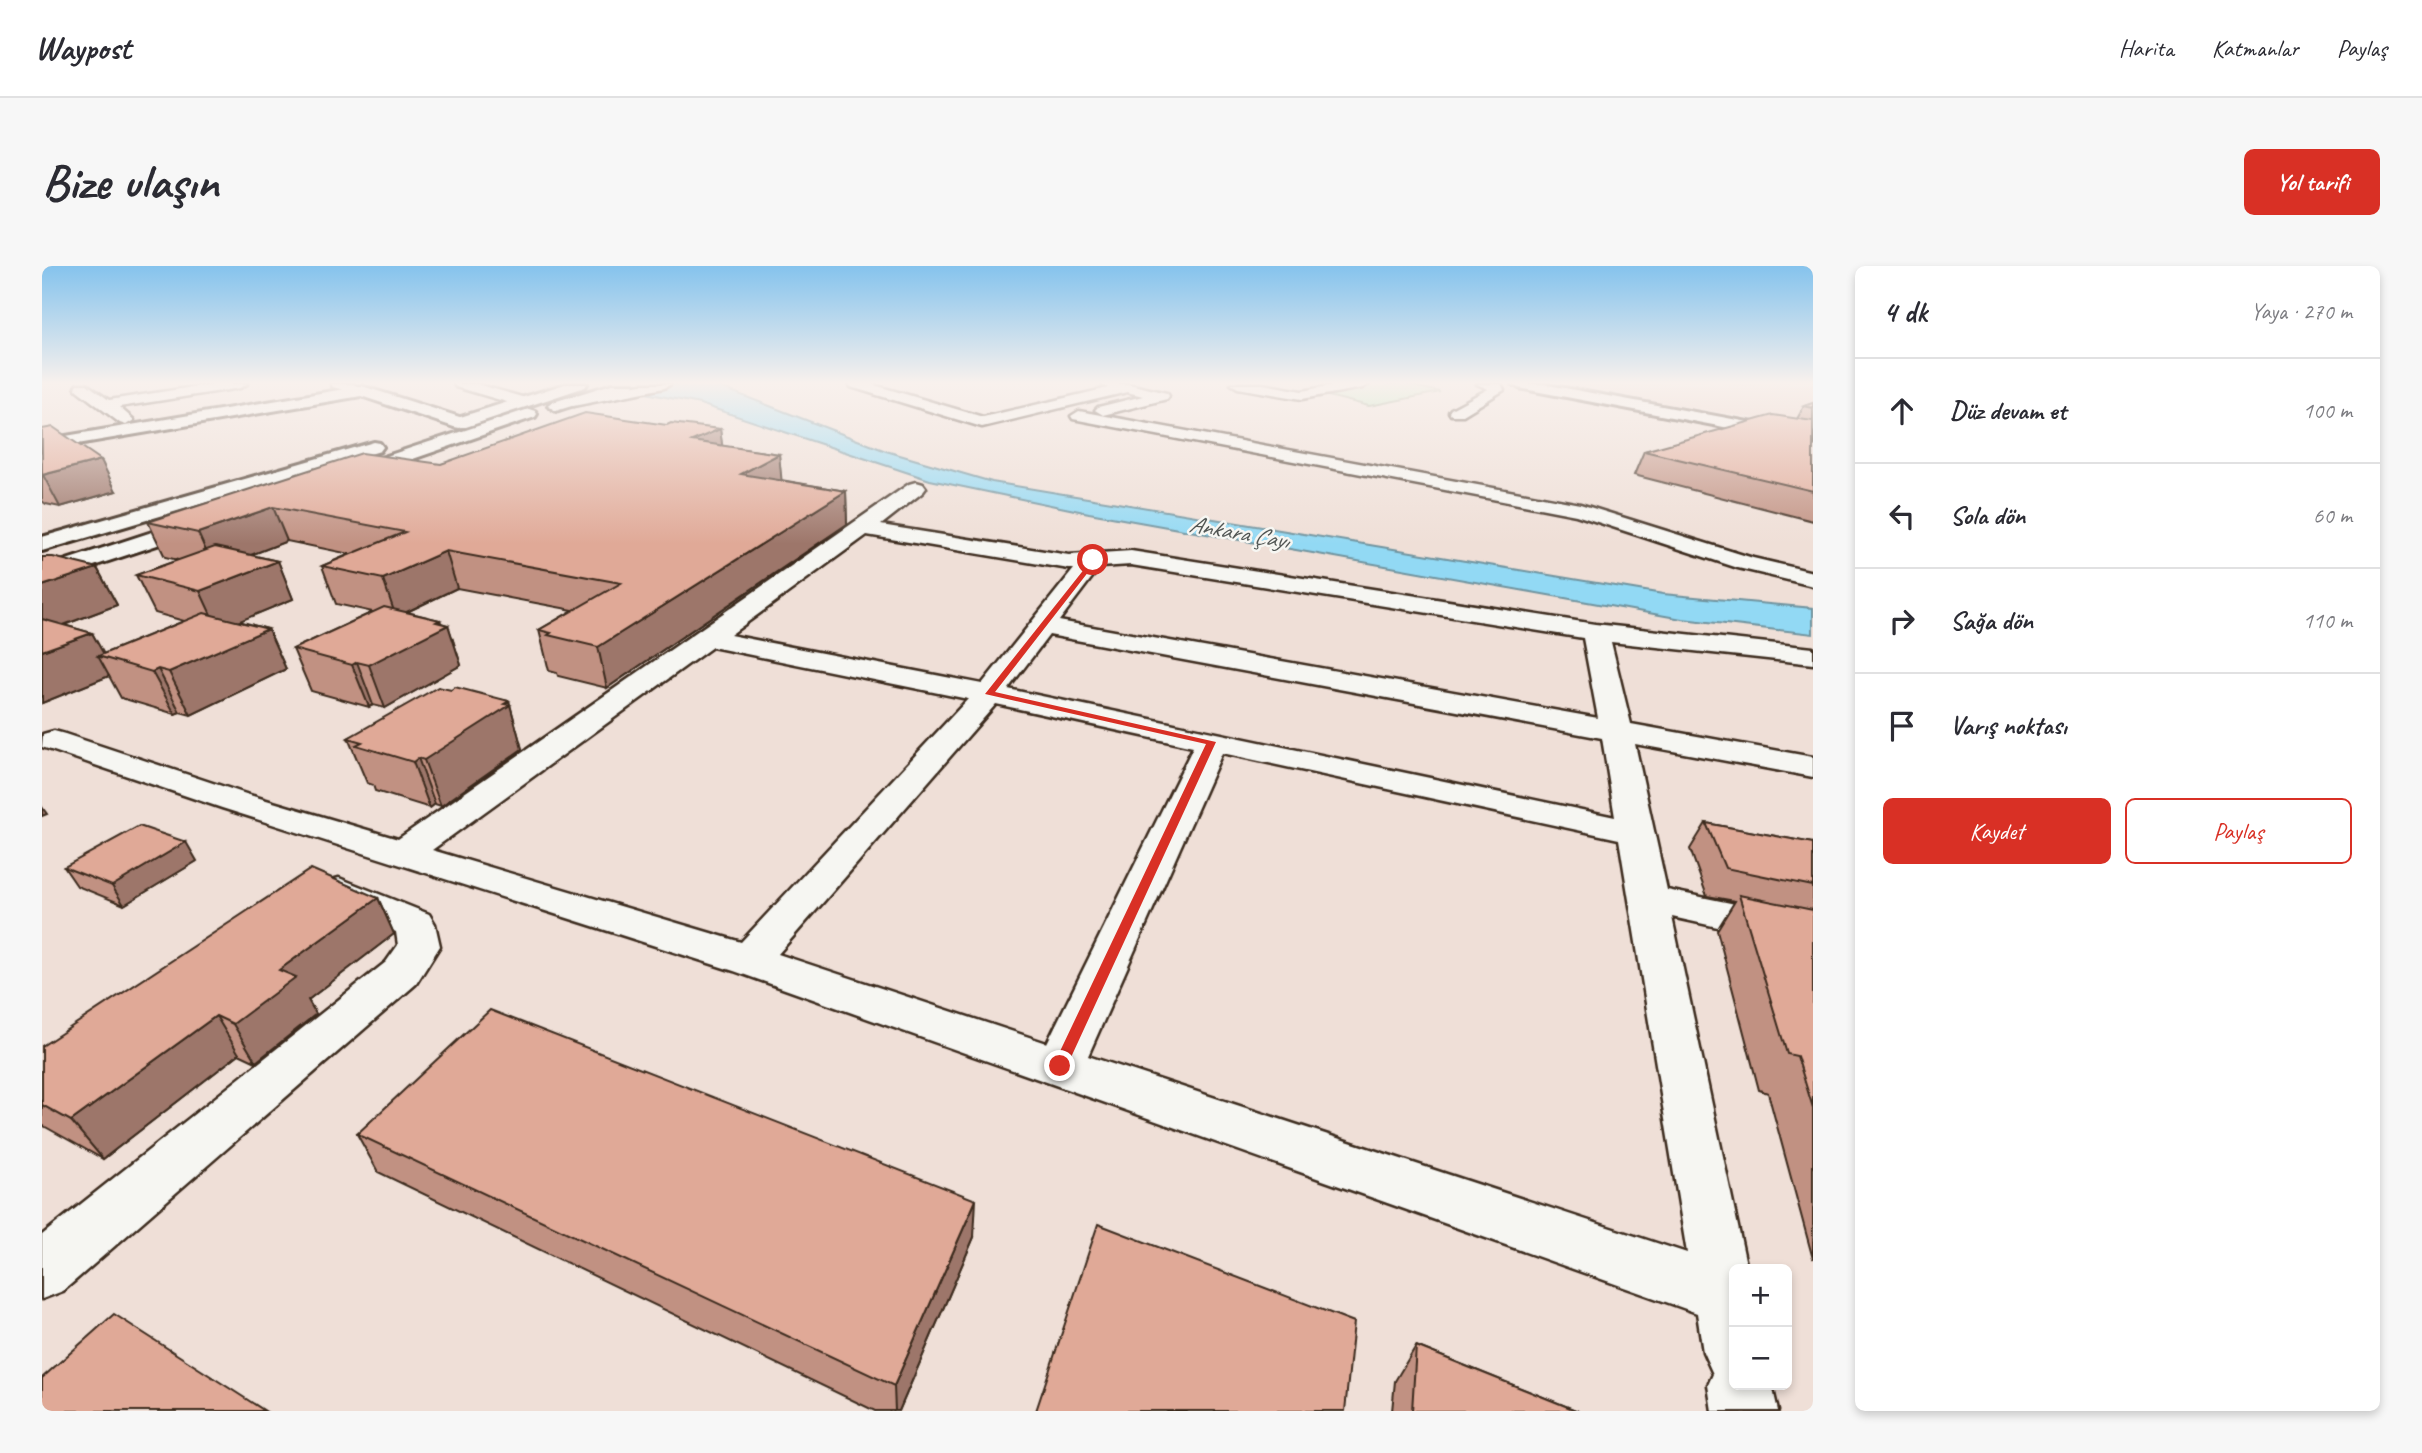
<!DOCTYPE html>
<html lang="tr">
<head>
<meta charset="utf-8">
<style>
	:root { --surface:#fff; --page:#f7f7f7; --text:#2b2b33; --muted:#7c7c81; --line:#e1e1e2; --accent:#d93025 }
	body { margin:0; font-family:Caveat,sans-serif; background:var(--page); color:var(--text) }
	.controls { position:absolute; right:21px; bottom:21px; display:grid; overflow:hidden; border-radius:10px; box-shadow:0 4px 10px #0003 }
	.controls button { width:63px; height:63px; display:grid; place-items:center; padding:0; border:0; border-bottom:2px solid var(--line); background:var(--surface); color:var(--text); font:35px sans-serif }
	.stop { position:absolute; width:21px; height:21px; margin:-16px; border:5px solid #d93025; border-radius:50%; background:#fff }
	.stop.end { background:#d93025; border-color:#fff; box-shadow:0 2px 7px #0008 }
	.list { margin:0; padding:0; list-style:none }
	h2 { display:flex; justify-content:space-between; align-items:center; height:91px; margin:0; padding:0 28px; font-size:30px }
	h2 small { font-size:23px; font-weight:400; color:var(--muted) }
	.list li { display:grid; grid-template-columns:46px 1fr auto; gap:21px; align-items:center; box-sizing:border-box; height:105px; padding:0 28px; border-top:2px solid var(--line) }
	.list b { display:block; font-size:26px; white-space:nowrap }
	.list em { font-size:23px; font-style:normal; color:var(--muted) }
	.actions { display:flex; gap:14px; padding:21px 28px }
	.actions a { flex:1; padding:16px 0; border:2px solid var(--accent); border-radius:10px; text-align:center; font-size:24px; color:var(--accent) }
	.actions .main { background:var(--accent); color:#fff }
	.icon { flex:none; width:38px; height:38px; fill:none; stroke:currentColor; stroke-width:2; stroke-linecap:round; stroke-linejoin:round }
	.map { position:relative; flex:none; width:1771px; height:1145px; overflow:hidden; border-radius:10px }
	header { display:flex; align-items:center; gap:42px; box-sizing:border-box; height:98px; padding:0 35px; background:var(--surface); border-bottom:2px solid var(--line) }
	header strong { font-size:33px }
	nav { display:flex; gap:38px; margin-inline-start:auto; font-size:24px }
	.intro { display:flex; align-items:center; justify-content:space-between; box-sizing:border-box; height:168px; padding:0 42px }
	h1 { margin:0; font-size:49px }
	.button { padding:18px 32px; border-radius:10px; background:var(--accent); color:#fff; font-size:24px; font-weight:700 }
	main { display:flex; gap:42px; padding:0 42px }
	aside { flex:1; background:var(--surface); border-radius:10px; box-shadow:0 4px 10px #0003 }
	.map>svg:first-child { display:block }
	.built { fill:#eacfc4 }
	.green { fill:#a8eab4; stroke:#728a69; stroke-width:2 }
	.water { fill:#92d9f4; stroke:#6f939e; stroke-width:2 }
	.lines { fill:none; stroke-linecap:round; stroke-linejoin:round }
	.street-casing { stroke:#3b2a1e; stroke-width:5 }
	.secondary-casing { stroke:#3b2a1e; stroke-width:6 }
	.primary-casing { stroke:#3b2a1e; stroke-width:6 }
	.street { fill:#f6f6f2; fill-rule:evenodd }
	.secondary { fill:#f6f6f2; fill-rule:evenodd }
	.primary { fill:#f6f6f2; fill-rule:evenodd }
	.wall { fill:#c19182; stroke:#3b2a1e; stroke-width:2 }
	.shaded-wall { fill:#9d766a; stroke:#3b2a1e; stroke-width:2 }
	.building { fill:#e0a997; stroke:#3b2a1e; stroke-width:2 }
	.route { fill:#d93025 }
	.labels { text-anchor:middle; stroke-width:5; stroke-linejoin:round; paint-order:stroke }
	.far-water-label { font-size:24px; font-style:italic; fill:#515654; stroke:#f6f6f2 }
</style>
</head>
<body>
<header>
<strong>Waypost</strong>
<nav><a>Harita</a><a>Katmanlar</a><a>Paylaş</a></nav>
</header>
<div class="intro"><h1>Bize ulaşın</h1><a class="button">Yol tarifi</a></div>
<main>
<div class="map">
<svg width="1771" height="1145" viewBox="0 0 1771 1145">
	<rect width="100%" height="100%" fill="#efdfd7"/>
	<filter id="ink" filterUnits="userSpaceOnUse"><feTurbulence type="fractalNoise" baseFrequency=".0143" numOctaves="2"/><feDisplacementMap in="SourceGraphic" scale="14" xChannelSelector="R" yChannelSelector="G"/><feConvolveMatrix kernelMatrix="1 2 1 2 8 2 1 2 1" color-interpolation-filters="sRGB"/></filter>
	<g filter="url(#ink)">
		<polygon class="built" points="1527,118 1771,118 1771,162 1611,135"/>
		<polygon class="green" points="1330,118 1363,118 1398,126 1327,140 1278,128"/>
		<polygon class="water" points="583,118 671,118 844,185 950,216 1621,328 1771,342 1771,368 1640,353 1047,247 888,214 658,138 599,126"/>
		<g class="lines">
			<g class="street-casing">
				<g id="street">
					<polygon points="35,118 45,118 67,134 171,118 205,118 198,122 77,141 92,154 84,159 78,157 35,124 33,121"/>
					<polygon points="289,118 311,118 327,125 320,129 291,121"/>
					<polygon points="412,118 435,118 487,133 490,136 482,141 414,121"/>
					<polygon points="599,118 629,118 622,122 531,140 523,135 531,130"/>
					<polygon points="807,118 829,118 941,151 1066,122 1060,118 1087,118 1125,127 1127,130 1125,133 1061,149 1053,144 1056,141 1101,130 1085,126 940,161 809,121"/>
					<polygon points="1189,118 1221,118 1260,125 1297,118 1327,118 1320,122 1260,133 1196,122"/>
					<polygon points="1435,118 1459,118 1462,124 1421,149 1409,149 1407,146 1409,143 1446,123"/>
					<polygon points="1037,145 1538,238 1711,292 1771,306 1771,320 1696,302 1534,249 1031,153 1029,150"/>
					<path d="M874 216 881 218 884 222 881 226 839 259 1027 289 1089 285 1553 358 1771 382V398L1569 376 1589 458 1771 491V511L1593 478 1625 624 1771 654V682L1630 651 1705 1003H1692V1119H1730L1736 1145H1670L1666 1119 1671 1108 1661 1086 1655 1047 692 705 180 542 0 481 1 468 12 465 23 468 204 528 356 573 867 218ZM825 269 1027 303H1032L940 418 688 369ZM1089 299 1541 372 1556 452 1017 355 1058 301ZM1007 369 1560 472 1573 551 966 423ZM670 381 926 433 699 676 390 584ZM954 438 1151 481 1005 777 736 688ZM1180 487 1577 573 1645 987 1046 790Z"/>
					<polygon points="297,612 387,648 393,658 398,680 374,718 21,1025 0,1033 0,969 344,696 356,679 354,666 283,634 277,625 283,616"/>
				</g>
			</g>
			<g class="secondary-casing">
				<g id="secondary">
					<polygon points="1470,118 1501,118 1771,168 1771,178 1477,122"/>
					<polygon points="320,120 424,153 426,157 418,162 412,161 319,130 0,184 0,174"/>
					<polygon points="487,143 493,145 495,148 493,151 313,213 299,213 296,209 299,205"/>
					<polygon points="332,176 338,177 341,181 338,185 0,285 0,271"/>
					<polygon points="162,249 170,251 173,256 170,261 0,317 0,302"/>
				</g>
			</g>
			<g class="primary-casing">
				<g id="primary">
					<polygon points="523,118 545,118 543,121 424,161 412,161 410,157 412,153"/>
					<polygon points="570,118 592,118 590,121 520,143 514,145 506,140 508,137"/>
				</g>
			</g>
			<use href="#street" class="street"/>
			<use href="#secondary" class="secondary"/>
			<use href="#primary" class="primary"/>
		</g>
		<g class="wall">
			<polygon points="1771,137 1771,255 1592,209 1602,185 1755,153 1762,140"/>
			<polygon points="625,159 678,163 680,180 737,188 739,214 804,225 805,258 565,422 516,410 515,407 507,405 497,364 531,344 415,322 365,346 398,354 399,357 406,359 419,399 343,442 331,439 327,441 269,425 251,383 331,346 294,338 280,300 308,288 245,275 209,289 236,295 251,333 197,355 226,363 244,403 149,449 138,446 133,448 79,432 67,410 0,437 0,291 55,302 75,339 22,359 50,367 61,388 142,355 113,347 94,309 136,294 123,291 106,256 399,198"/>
			<polygon points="0,163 74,225 18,241 4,238 0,235"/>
			<polygon points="409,424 467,435 480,483 399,540 393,538 388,542 333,525 331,519 325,517 306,472"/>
			<polygon points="1664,557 1771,577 1771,993 1726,827 1717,824 1675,664 1693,635 1665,630 1648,583"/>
			<polygon points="155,595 82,639 35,620 22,601"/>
			<polygon points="336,632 352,668 266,734 274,748 214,796 197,788 61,893 0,859 0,780"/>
			<polygon points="315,868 932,971 857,1145 833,1145 336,906"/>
			<polygon points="1374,1080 1536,1145 1350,1145 1353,1115"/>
		</g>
		<g class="shaded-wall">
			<polygon points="678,163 682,192 650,175"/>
			<polygon points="737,188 740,219 699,208"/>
			<polygon points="59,194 74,225 18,241 1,209"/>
			<polygon points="804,225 805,258 565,422 556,381"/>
			<polygon points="231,241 245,275 172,303 156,267"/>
			<polygon points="404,285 415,322 354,351 341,313"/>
			<polygon points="236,295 251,333 176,364 158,325"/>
			<polygon points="55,302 75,339 0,367 0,320"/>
			<polygon points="398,354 400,362 406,359 419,399 343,442 327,399"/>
			<polygon points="226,363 244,403 149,449 127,406"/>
			<polygon points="50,367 64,392 56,390 67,410 0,437 0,385"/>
			<polygon points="315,396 331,439 327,441 310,399"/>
			<polygon points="116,403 138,446 133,448 110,406"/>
			<polygon points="467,435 480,483 399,540 382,494"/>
			<polygon points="376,492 393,538 388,542 371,496"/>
			<polygon points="0,541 5,548 0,550"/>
			<polygon points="144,576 155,595 82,639 70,620"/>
			<polygon points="336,632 352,668 266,734 274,748 214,796 191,758 237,704"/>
			<polygon points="174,750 197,788 61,893 29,855"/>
			<polygon points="934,934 932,971 857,1145 853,1145 852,1120"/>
		</g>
		<g class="building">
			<polygon points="1771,137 1771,142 1762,140"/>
			<polygon points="543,147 625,159 629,157 678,163 650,175 737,188 699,208 804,225 556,381 506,369 509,367 497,364 579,317 404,285 341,313 280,300 363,266 231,241 156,267 106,256 320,187 399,198"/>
			<polygon points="1731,149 1771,155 1771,225 1602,185"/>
			<polygon points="11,161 59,194 0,209 0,163"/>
			<polygon points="173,281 236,295 158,325 94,309"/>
			<polygon points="0,291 11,291 55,302 0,320"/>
			<polygon points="342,341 398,354 394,356 406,359 327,399 315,396 310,399 251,383"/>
			<polygon points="162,347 226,363 127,406 116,403 110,406 56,390"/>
			<polygon points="0,353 50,367 0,385"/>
			<polygon points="396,421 409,424 413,421 467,435 462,438 468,439 382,494 376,492 371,496 314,479 320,476 306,472"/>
			<polygon points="1664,557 1771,577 1771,620 1683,602"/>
			<polygon points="97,560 144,576 70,620 22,601"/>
			<polygon points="269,603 336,632 237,704 254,711 191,758 174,750 29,855 0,839 0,780"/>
			<polygon points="1697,629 1771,644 1771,842 1755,790 1745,788"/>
			<polygon points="448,744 934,934 852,1120 315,868"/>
			<polygon points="1056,958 1312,1056 1303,1145 994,1145"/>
			<polygon points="72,1048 223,1145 0,1145 0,1112"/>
			<polygon points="1374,1080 1536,1145 1370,1145"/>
		</g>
	</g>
	<linearGradient id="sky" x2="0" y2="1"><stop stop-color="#85c3ed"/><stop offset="0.42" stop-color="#f8f1ed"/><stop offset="1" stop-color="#f8f1ed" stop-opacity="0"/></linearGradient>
	<rect width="1771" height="278" fill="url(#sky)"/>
	<polygon class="route" points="1051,292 1054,296 953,426 1174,476 1025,800 1018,806 1011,800 1164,478 943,428"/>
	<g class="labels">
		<g class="far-water-label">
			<text transform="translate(1197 266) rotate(10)" y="8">Ankara Çayı</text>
		</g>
	</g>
</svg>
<div class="controls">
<button>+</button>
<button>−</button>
</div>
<div class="stop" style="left:1051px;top:294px"></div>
<div class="stop end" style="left:1018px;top:800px"></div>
</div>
<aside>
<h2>4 dk<small>Yaya · 270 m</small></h2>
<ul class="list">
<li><svg class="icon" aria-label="ahead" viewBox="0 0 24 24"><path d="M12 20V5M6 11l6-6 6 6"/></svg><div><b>Düz devam et</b></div><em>100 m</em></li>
<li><svg class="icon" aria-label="left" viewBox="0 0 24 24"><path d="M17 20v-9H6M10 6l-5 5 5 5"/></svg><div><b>Sola dön</b></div><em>60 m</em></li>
<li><svg class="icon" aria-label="right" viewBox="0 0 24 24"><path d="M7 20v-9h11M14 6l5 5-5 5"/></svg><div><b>Sağa dön</b></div><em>110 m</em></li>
<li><svg class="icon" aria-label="arrive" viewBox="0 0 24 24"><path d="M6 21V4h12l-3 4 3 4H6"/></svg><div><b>Varış noktası</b></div></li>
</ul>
<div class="actions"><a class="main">Kaydet</a><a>Paylaş</a></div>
</aside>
</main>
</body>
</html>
